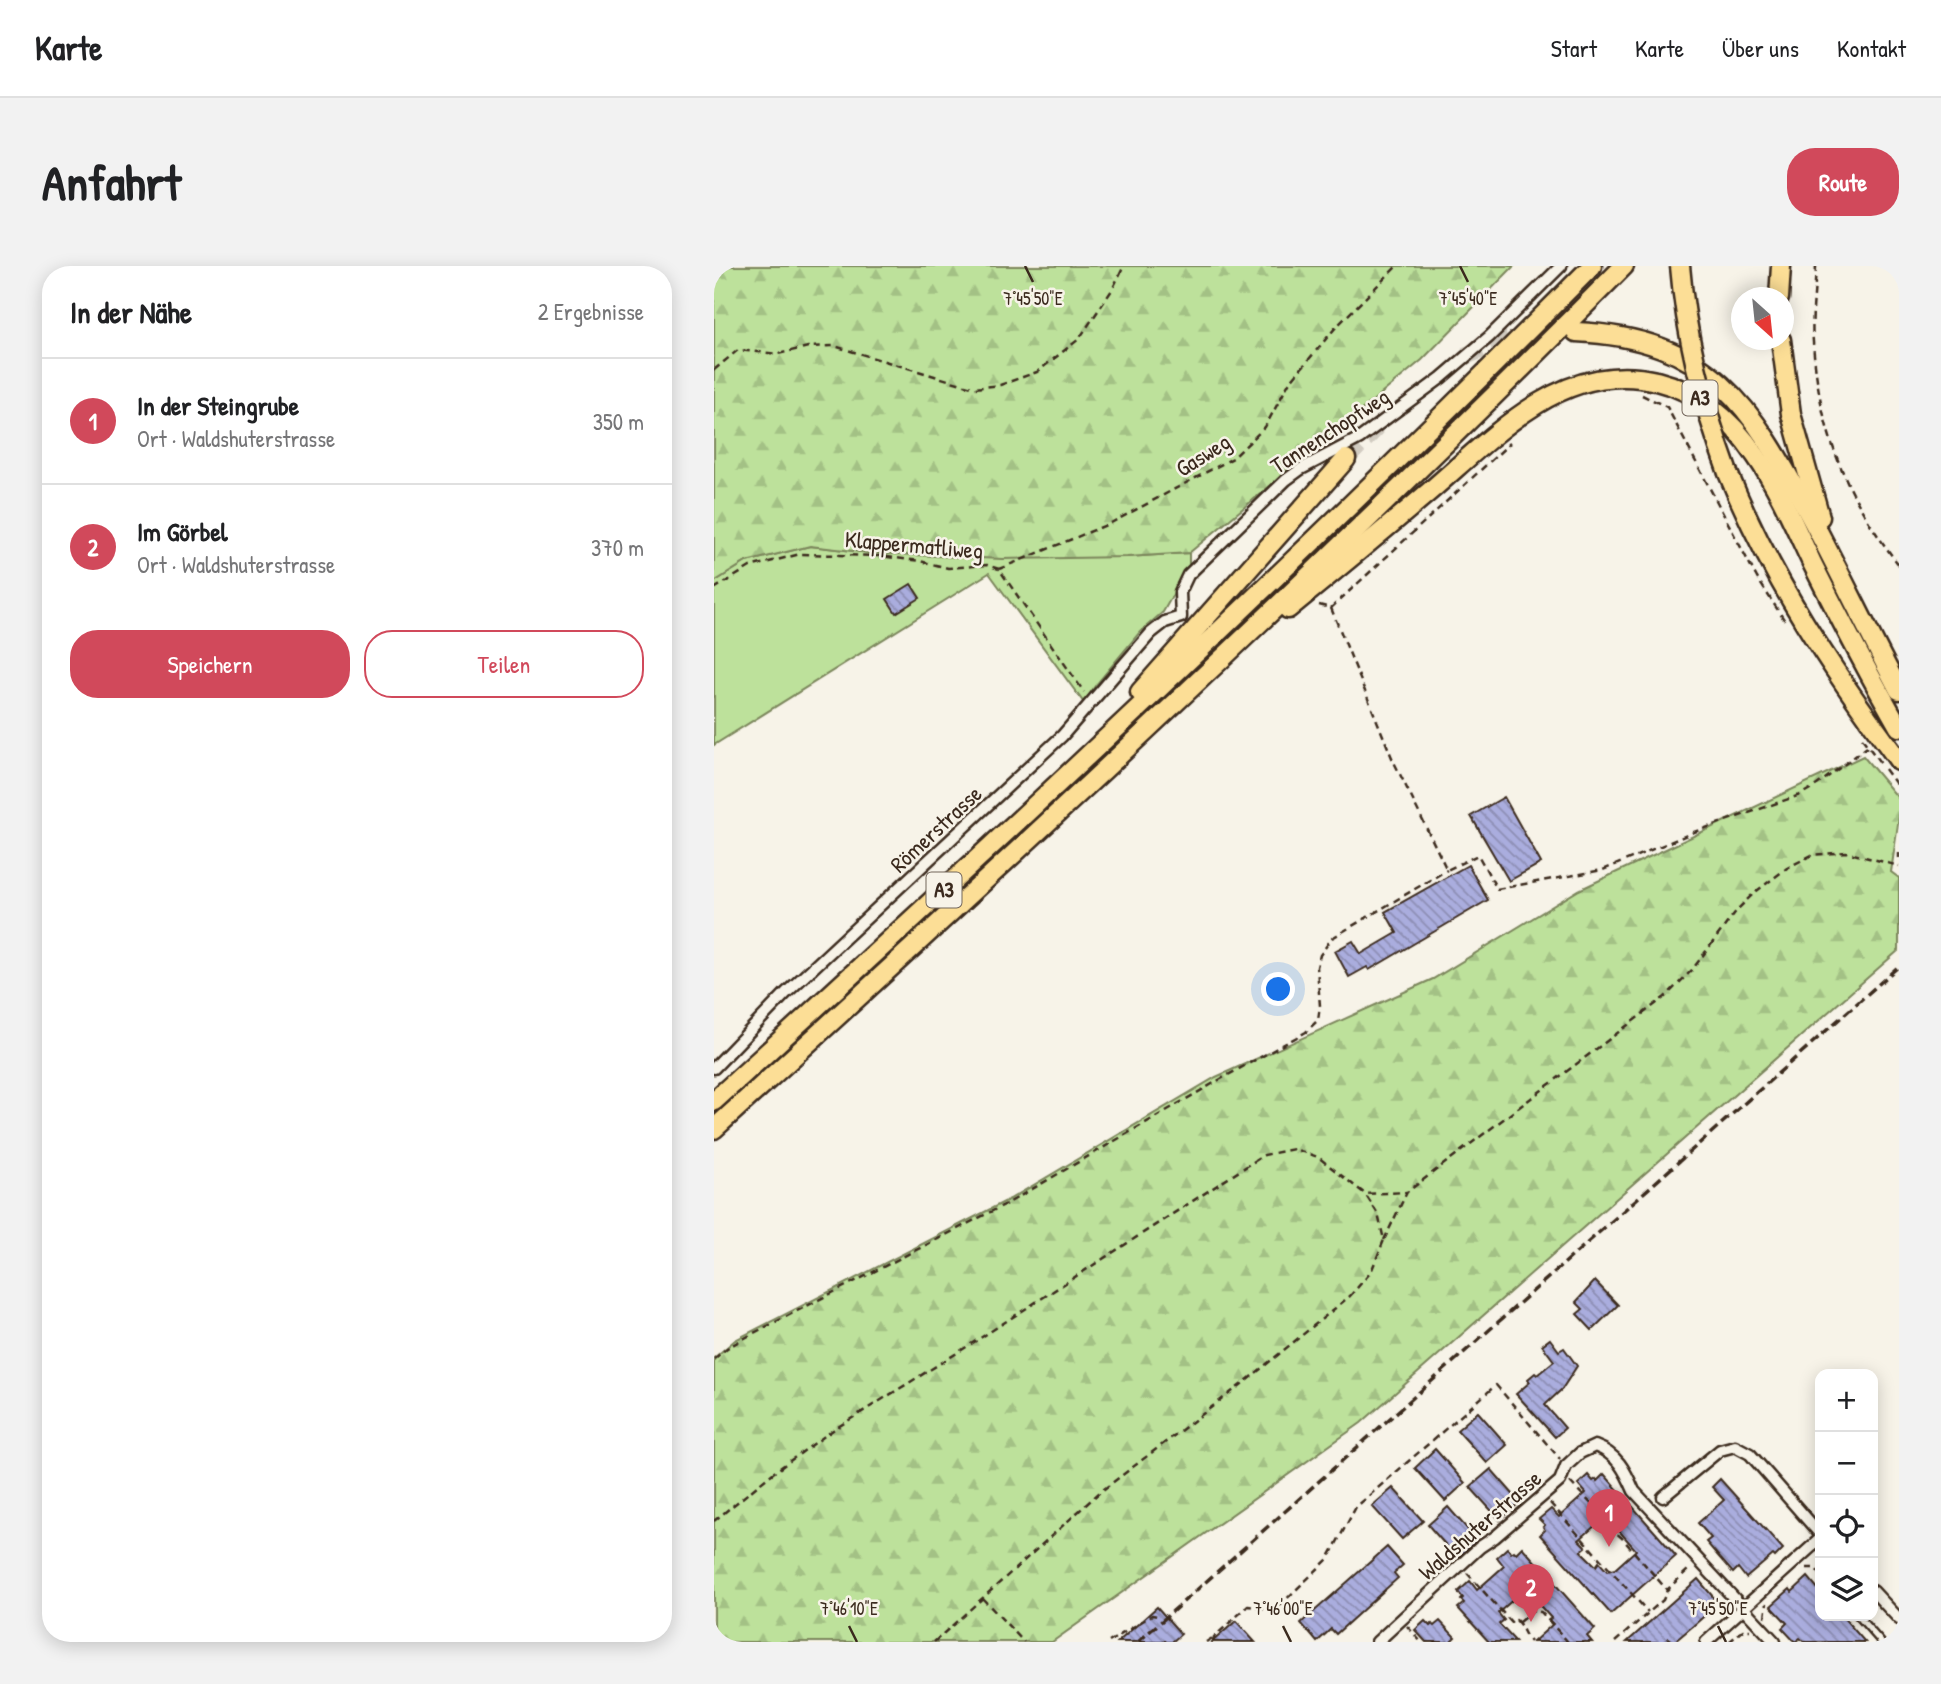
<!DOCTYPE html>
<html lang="de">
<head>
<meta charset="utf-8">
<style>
	:root { --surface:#fff; --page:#f2f2f2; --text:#202124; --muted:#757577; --line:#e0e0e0; --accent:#d1495b }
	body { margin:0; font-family:"Patrick Hand",sans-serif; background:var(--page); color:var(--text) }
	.controls { position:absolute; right:21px; bottom:21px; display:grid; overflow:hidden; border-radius:14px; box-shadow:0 4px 18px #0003 }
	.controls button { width:63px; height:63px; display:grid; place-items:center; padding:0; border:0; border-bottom:2px solid var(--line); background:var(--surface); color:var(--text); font:35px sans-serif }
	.compass { position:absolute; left:1017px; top:21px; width:63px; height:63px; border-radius:50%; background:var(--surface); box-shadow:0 4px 18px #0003; rotate:153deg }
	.you { position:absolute; left:565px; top:724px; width:24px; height:24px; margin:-18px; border:5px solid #fff; border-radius:50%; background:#1a73e8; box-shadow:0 0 0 10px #1a73e833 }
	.badge { display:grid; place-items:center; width:46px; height:46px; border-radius:50%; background:var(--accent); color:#fff; font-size:23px; font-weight:700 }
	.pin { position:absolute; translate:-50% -58px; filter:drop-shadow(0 2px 4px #0008) }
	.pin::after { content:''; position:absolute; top:37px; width:24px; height:21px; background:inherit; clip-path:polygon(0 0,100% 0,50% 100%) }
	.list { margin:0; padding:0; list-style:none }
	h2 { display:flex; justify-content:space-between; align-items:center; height:91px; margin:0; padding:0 28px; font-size:30px }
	h2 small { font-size:23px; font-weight:400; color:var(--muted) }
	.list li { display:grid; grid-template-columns:46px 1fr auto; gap:21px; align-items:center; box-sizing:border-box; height:126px; padding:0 28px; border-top:2px solid var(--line) }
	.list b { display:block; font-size:26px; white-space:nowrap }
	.list p { margin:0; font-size:23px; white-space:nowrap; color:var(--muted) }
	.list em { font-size:23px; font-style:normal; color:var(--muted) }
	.actions { display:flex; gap:14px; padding:21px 28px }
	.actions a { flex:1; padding:16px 0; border:2px solid var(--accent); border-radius:28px; text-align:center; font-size:24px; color:var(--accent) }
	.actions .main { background:var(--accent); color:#fff }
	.icon { flex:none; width:38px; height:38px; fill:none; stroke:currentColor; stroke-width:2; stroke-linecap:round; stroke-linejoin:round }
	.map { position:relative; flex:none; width:1185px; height:1376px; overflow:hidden; border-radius:28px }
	header { display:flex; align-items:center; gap:42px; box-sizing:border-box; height:98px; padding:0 35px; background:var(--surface); border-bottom:2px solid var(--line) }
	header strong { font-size:33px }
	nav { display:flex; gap:38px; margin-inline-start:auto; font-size:24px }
	.intro { display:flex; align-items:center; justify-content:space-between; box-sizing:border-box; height:168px; padding:0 42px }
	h1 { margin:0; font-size:49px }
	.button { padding:18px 32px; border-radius:28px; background:var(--accent); color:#fff; font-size:24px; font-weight:700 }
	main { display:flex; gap:42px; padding:0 42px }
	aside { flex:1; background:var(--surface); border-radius:28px; box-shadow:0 4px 18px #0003 }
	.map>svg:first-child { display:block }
	.green { fill:#bde19b; stroke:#7c865c; stroke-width:2 }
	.forest { fill:url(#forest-firs); stroke:#7c865c; stroke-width:2 }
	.building { fill:url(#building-back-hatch); stroke:#3b2a1e; stroke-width:2; fill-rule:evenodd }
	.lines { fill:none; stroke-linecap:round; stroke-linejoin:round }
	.highway-tunnel { stroke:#d1cbc0; stroke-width:18; stroke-dasharray:18 9; stroke-linecap:butt }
	.lane-casing { stroke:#3b2a1e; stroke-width:10 }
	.street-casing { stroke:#3b2a1e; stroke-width:15 }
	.highway-casing { stroke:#3b2a1e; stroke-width:23 }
	.path { stroke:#3b2a1e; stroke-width:2.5; stroke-dasharray:7 5; stroke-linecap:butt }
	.lane { stroke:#f7f3e8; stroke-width:5 }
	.street { stroke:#f7f3e8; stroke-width:10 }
	.highway { stroke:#fcde96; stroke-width:18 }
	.rail { stroke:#3b2a1e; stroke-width:3.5; stroke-dasharray:10 5; stroke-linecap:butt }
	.highway-bridge-casing { stroke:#3b2a1e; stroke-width:23; stroke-linecap:butt }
	.highway-bridge { stroke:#fcde96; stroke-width:18 }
	.ticks { fill:none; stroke:#3b2a1e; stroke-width:2.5 }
	.labels { text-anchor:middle; stroke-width:5; stroke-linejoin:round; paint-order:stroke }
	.shield { fill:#f7f3e8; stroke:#73665b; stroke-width:2 }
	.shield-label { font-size:21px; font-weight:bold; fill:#3b2a1e }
	.street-label { font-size:23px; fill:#3b2a1e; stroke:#f7f3e8 }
	.ticks-label { font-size:18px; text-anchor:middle; fill:#3b2a1e; stroke:#f7f3e8; stroke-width:5; stroke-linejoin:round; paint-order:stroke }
</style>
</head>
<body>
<header>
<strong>Karte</strong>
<nav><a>Start</a><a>Karte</a><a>Über uns</a><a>Kontakt</a></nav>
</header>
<div class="intro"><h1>Anfahrt</h1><a class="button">Route</a></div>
<main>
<aside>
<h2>In der Nähe<small>2 Ergebnisse</small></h2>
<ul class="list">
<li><span class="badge">1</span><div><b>In der Steingrube</b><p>Ort · Waldshuterstrasse</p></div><em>350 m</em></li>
<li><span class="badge">2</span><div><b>Im Görbel</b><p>Ort · Waldshuterstrasse</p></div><em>370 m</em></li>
</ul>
<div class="actions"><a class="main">Speichern</a><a>Teilen</a></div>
</aside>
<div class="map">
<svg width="1185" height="1376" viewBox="0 0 1185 1376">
	<defs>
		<pattern id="forest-firs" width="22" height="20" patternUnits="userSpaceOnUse" patternTransform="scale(1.75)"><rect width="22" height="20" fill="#bde19b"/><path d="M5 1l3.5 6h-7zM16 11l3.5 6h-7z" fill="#a3c185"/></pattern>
		<pattern id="building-back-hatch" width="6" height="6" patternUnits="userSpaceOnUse" patternTransform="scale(1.75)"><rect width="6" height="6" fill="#aaadde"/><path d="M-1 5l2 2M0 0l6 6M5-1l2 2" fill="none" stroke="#8c8db3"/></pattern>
	</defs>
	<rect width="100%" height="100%" fill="#f7f3e8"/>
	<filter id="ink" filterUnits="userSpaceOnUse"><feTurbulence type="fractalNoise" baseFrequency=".0143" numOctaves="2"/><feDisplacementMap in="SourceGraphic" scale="14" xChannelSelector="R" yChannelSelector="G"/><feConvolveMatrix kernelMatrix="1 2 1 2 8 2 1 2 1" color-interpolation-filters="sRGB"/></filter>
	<g filter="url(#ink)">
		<polygon class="green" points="96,280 157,287 413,291 475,287 475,300 449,346 426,366 381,420 370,437 275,307 0,479 0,316 32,296"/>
		<g class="forest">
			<polygon points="0,0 800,0 708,94 475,287 413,291 288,293 157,287 96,280 32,296 0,316"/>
			<polygon points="1149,490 1185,533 1185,551 1177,606 1185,612 1185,684 647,1157 338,1376 0,1376 0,1092 21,1074 296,933 502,811 719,713 865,624"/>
		</g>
		<g class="building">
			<polygon points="197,318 206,332 182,347 173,333"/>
			<polygon points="790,531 827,597 795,615 757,550"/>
			<polygon points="754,599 774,634 655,704 653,701 635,711 621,685 639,675 647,688 683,667 671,646"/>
			<polygon points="881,1015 904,1039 878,1064 863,1048 869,1043 862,1036"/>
			<polygon points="836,1073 845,1085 850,1082 863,1100 848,1123 831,1139 851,1162 841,1171 802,1128 816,1116 814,1113 821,1107 823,1109 840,1095 828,1079"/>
			<polygon points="764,1146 793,1179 773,1197 743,1164"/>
			<polygon points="721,1183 751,1217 731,1235 701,1202"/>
			<polygon points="777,1203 806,1236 786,1254 756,1221"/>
			<path d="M890 1208 962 1290 897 1348 826 1269 831 1264 829 1261 831 1259 825 1253 837 1243 845 1251 872 1227 864 1218 874 1209 879 1215 882 1213 883 1215ZM892 1250 922 1284 901 1303 893 1305 885 1296 882 1300 867 1285 872 1281 865 1274Z"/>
			<polygon points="1006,1213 1069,1283 1061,1291 1059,1289 1032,1312 1024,1302 1019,1307 1005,1291 992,1276 997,1272 984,1257 1010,1234 998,1221"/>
			<polygon points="679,1222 709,1255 688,1273 658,1240"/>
			<polygon points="734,1241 763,1274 743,1292 714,1259"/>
			<polygon points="673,1281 689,1299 680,1307 684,1312 622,1368 617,1363 603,1376 587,1357"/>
			<polygon points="808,1281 881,1363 873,1370 878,1376 819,1376 839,1358 835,1354 837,1352 811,1323 784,1347 790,1354 785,1358 802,1376 775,1376 744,1342 750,1337 747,1334 749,1332 744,1326 756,1315 763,1324 790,1300 783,1291 793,1282 797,1287 800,1285 802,1287"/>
			<polygon points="1094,1311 1106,1325 1106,1350 1128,1350 1151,1376 1090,1376 1086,1372 1081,1376 1068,1362 1073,1357 1057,1340 1076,1323 1078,1326"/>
			<polygon points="984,1313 1000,1332 991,1340 996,1345 979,1360 960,1376 955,1372 951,1376 913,1376"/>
			<polygon points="443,1341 467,1368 458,1376 404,1376"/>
			<polygon points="522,1355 541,1376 498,1376"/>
			<polygon points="711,1355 716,1360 718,1358 720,1360 726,1355 741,1371 736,1376 712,1376 701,1364"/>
		</g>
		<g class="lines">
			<g class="highway-tunnel">
				<polyline points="751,90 792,74 852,67"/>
				<polyline points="632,193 664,160"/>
			</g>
			<g class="lane-casing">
				<polyline id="lane" points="1144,1350 1167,1376"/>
			</g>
			<g class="street-casing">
				<g id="street">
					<polyline points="0,802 72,727 348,470 437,367 451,356 467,351 466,326 474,309 572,214 587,203 646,172 727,112 775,71 847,0"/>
					<polyline points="949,1231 1006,1184 1021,1180 1036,1188 1106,1268"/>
					<polyline points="1159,1325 1185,1353"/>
					<path d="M663 1376 766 1281 781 1271 846 1215 852 1200 866 1187 881 1180C903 1188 911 1204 920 1225L1061 1376"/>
					<polyline points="992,1376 1106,1273"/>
				</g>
			</g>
			<g class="highway-casing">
				<g id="highway">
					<polyline points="1065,32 1067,0"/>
					<path d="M862 66C996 72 1038 140 1095 248 1126 306 1154 366 1185 424"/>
					<polyline points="1067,74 1077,148 1106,251"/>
					<path d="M1014 207C1059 316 1116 401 1185 495"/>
					<path d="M574 343C622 304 669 265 716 225 751 195 784 162 823 138 905 87 989 111 1042 190 1065 223 1081 261 1098 297 1126 353 1154 407 1185 461"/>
					<polyline points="426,426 632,193"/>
					<path d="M0 835C298 563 594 287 878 0"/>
					<path d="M0 863C309 582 616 297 910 0"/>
				</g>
			</g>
			<g class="path">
				<path d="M1102 0C1101 25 1097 51 1099 76 1105 164 1131 229 1185 299"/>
				<polyline points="1175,0 1185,7"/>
				<polyline points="0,104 24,84 64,88 94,81 120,80 261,122 286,119 323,106 365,73 398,24 410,0"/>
				<polyline points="928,129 953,141 1043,312 1071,355"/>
				<polyline points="285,303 397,257 519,192 551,161 575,117 622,61 683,0"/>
				<polyline points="0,323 36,301 86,288 165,290 206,295 234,302 273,299 285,303 370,426"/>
				<polyline points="605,339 617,342 796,177"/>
				<polyline points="617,342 679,494 733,604 764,589 783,623 889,604 980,566 1086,529 1103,519 1153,481"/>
				<polyline points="1148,472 1167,498"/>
				<polyline points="1171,503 1185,522"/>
				<polyline points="1185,587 1185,592"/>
				<polyline points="670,974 693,926 951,731 978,704 1023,644 1040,627 1073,602 1098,589 1132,586 1185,600"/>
				<polyline points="0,1093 13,1082 38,1068 296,936 505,814 592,766 604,754 606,740 603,701 606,689 618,672 733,604"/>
				<polyline points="856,1216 894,1255 895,1261 908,1272 953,1324"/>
				<polyline points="836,1237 934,1346"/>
				<polyline points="0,1255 59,1207 119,1164 243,1087 550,889 580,883 604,891 651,928 693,926"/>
				<polyline points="1092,1302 1101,1302 1106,1308"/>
				<path d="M753 1307 798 1357 802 1354C809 1361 810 1369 816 1376"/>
				<polyline points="268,1332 310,1376"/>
				<polyline points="1051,1351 1053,1337"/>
				<polyline points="805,1356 818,1345 827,1346 854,1376"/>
				<polyline points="693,1360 707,1376"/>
				<polyline points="220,1376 386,1226 532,1115 636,1030 657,1006 670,974 664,948 651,928"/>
				<polyline points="395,1376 438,1349 443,1350"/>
				<polyline points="451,1376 451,1374"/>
				<polyline points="492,1376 500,1371"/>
				<polyline points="499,1376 500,1371 534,1340 561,1344 614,1293 642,1241 782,1119 846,1193"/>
				<polyline points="901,1376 949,1334 953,1324 977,1301"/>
				<polyline points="1015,1376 1029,1364 1036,1364"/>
			</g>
			<use href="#lane" class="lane"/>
			<use href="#street" class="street"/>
			<use href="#highway" class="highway"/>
			<polyline class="rail" points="424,1376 1185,700"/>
			<g class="highway-bridge-casing">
				<path id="highway-bridge" d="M966 0C972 72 989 139 1014 207"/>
			</g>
			<use href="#highway-bridge" class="highway-bridge"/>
		</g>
	</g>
	<path class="ticks" d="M311 0 319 16M746 0 754 16M135 1360 143 1376M569 1360 577 1376M1004 1360 1012 1376"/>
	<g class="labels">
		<g class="shield">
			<rect x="968.5" y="114.5" width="35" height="35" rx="5"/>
			<rect x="212.5" y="606.5" width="35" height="35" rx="5"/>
		</g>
		<g class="shield-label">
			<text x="986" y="139">A3</text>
			<text x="230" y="631">A3</text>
		</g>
		<g class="street-label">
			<text transform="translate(616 165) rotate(-33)" y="8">Tannenchopfweg</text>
			<text transform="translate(489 189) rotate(-32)" y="8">Gasweg</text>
			<text transform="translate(200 279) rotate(5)" y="8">Klappermatliweg</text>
			<text transform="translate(222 563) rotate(-43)" y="8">Römerstrasse</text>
			<text transform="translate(766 1259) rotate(-41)" y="8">Waldshuterstrasse</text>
		</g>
	</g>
	<g class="ticks-label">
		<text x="319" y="39">7°45'50"E</text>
		<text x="754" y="39">7°45'40"E</text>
		<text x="135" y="1349">7°46'10"E</text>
		<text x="569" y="1349">7°46'00"E</text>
		<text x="1004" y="1349">7°45'50"E</text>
	</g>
</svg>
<div class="controls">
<button>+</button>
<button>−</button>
<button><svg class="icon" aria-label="locate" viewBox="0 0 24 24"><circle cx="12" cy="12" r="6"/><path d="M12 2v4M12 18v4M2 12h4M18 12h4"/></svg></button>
<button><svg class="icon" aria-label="layers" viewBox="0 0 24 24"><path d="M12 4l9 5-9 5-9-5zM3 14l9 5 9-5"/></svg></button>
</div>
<svg class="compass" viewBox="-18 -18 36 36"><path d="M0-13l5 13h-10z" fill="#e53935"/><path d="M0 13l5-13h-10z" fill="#757577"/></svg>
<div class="you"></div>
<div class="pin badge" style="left:895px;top:1281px">1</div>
<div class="pin badge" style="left:817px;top:1356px">2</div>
</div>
</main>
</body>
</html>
